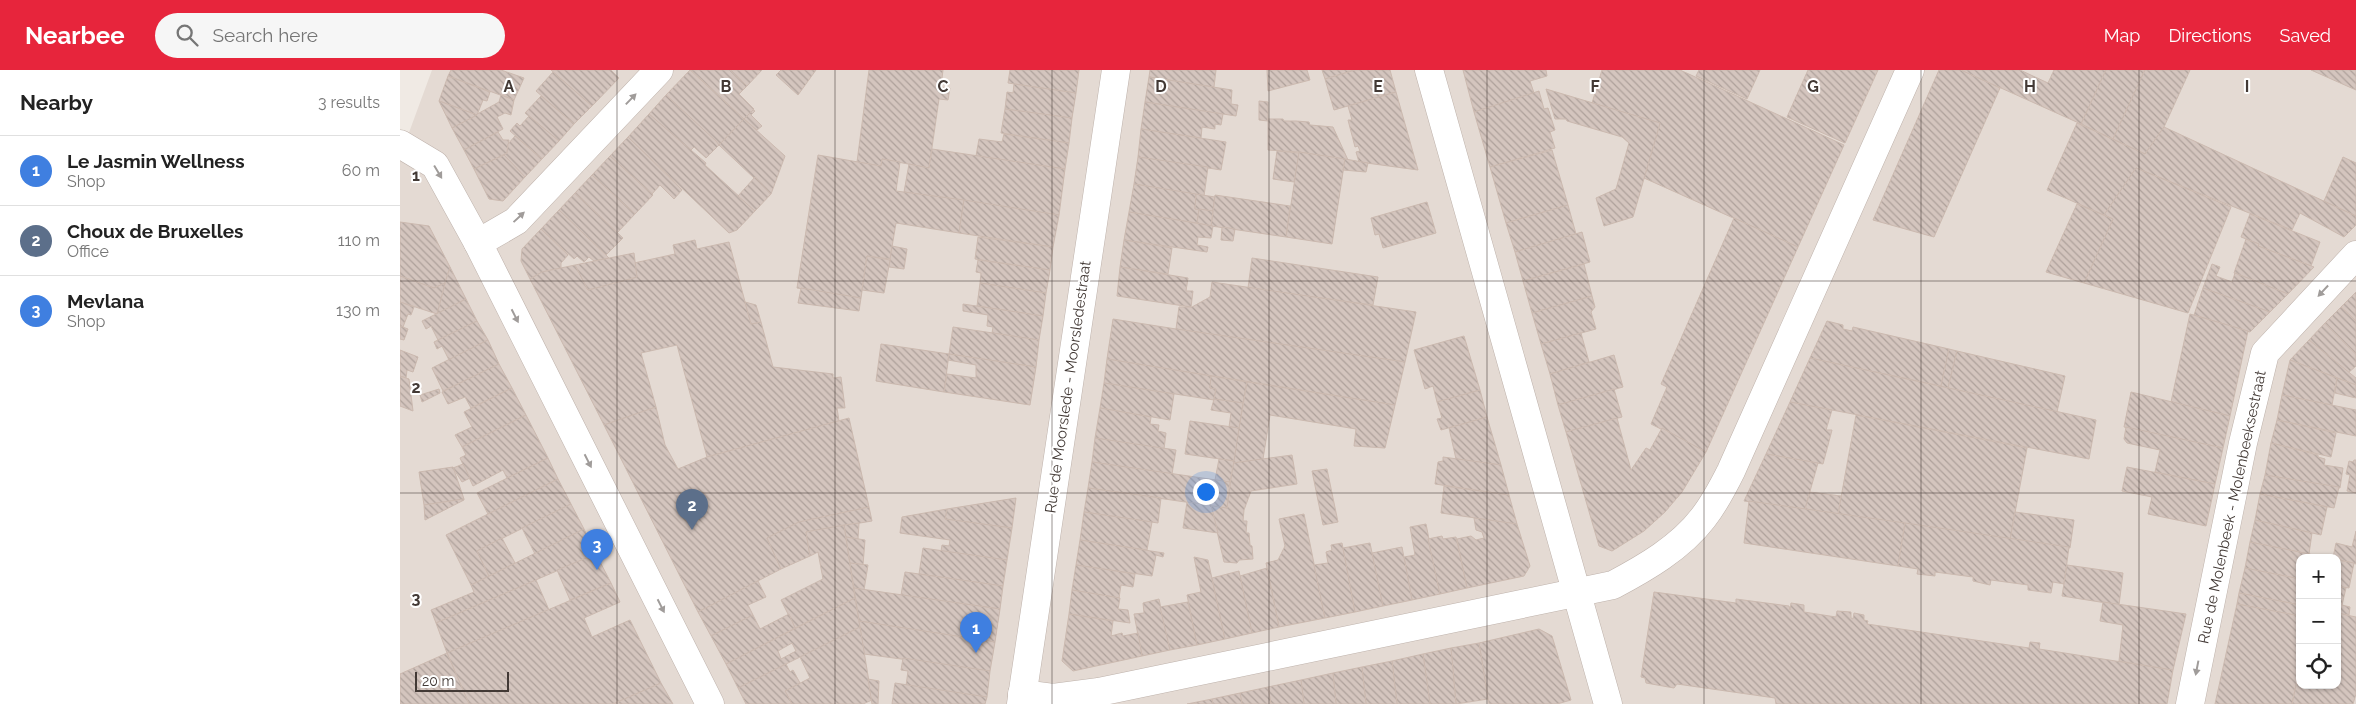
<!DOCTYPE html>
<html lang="en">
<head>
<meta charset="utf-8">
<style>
	:root { --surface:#fff; --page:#f6f6f6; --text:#222; --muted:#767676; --line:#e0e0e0; --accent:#e7253c }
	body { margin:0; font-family:Raleway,sans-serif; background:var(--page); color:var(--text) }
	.controls { position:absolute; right:15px; bottom:15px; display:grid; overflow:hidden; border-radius:10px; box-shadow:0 1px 4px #0004 }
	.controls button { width:45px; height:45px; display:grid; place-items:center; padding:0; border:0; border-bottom:1px solid var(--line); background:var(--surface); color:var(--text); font:25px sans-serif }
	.scale { position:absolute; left:15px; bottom:12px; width:94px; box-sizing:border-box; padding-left:5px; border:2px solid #423935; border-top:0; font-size:14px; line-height:18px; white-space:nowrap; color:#423935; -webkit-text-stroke:4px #fff; paint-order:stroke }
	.you { position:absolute; left:805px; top:421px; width:18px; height:18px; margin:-12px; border:4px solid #fff; border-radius:50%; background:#1a73e8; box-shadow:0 0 0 8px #1a73e833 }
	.badge { display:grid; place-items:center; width:32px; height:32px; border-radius:50%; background:var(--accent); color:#fff; font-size:16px; font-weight:700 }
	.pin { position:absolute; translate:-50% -41px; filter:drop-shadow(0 1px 2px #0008) }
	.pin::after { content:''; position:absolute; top:26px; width:18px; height:15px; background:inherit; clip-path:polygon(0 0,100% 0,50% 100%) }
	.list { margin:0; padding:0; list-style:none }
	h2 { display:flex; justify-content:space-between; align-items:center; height:65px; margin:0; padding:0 20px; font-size:21px }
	h2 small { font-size:16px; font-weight:400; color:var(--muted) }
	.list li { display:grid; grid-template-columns:32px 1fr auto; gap:15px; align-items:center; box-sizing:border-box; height:70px; padding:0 20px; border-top:1px solid var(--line) }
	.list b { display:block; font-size:19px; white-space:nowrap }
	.list p { margin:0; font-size:16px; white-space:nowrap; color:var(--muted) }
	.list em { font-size:16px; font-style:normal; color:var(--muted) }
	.icon { flex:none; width:28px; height:28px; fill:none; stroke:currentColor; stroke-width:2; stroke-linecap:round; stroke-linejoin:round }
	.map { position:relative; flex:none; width:1956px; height:634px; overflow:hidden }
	header { display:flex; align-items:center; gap:30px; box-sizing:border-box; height:70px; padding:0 25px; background:var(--accent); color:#fff }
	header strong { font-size:24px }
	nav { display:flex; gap:28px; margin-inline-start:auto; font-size:18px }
	.search { width:350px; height:45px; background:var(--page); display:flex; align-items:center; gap:12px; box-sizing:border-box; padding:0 18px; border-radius:28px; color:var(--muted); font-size:19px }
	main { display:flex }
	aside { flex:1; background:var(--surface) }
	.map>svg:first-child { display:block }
	.residential { fill:#e4dad3; fill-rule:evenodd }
	.building { fill:url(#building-back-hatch); stroke:#cbb9af; fill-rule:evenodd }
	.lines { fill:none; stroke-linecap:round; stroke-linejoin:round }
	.street-casing { stroke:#beb2ab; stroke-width:29 }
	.street { stroke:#fff; stroke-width:28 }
	.oneway { fill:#a09c9a }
	.grid { fill:none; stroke:#423935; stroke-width:1; stroke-opacity:0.55 }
	.labels { text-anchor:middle; stroke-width:4; stroke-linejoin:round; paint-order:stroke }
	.street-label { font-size:15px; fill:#423935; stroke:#fff }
	.grid-label { font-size:16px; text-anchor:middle; font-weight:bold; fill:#423935; stroke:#fff; stroke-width:4; stroke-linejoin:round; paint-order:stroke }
</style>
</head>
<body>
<header>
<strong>Nearbee</strong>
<div class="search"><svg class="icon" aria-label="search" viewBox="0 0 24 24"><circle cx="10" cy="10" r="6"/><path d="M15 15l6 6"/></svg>Search here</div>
<nav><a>Map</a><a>Directions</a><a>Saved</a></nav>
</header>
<main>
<aside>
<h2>Nearby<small>3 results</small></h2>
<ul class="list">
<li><span class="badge" style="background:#3f7fe0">1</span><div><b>Le Jasmin Wellness</b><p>Shop</p></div><em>60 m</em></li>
<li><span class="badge" style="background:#5c6f8a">2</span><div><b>Choux de Bruxelles</b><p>Office</p></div><em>110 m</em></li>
<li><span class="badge" style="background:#3f7fe0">3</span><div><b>Mevlana</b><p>Shop</p></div><em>130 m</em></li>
</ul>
</aside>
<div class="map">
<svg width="1956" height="634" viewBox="0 0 1956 634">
	<defs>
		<pattern id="building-back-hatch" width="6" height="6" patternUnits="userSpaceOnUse" patternTransform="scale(1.25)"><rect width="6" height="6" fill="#d4c5be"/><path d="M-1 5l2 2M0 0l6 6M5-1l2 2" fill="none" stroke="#aea19b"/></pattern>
	</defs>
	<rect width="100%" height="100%" fill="#f0eae4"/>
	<path class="residential" d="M32 0H1956V634H0V87ZM1900 488H1937V615H1900Z"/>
	<g class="building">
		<polygon points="51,0 101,0 124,8 114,30 48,6"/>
		<polygon points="151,0 211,0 219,8 192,36"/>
		<polygon points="290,0 344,49 319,75 266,25"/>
		<polygon points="291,0 330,0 347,16 339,24 354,39 344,49"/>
		<polygon points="330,0 362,0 347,16"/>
		<polygon points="381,0 416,0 398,25 376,5"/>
		<polygon points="469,0 543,0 541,17 550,18 548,30 539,29 529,98 482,89 481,96 457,92"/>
		<polygon points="610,0 679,0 676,23 608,13"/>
		<polygon points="750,0 816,0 814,17 749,7"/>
		<polygon points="867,0 907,0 910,10 868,21"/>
		<polygon points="922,0 955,0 925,9"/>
		<polygon points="955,0 990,0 996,22 934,40 925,9"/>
		<polygon points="1063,0 1146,0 1147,6 1130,11 1134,23 1074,42"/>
		<polygon points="1202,0 1280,0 1444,75 1398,177 1244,108 1260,53 1192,33"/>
		<polygon points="1299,0 1360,0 1347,29 1296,6"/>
		<polygon points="1408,0 1478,0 1445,73 1387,47"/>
		<polygon points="1539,0 1561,0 1600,18 1534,167 1473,150"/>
		<polygon points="1561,0 1620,0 1648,13 1654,0 1706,0 1681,54"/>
		<polygon points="1706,0 1745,0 1713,69 1681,54"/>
		<polygon points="1745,0 1790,0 1764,57 1745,84 1713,69"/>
		<polygon points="1911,0 1956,0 1956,20"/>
		<polygon points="153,2 192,36 174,54 136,21"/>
		<polygon points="48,6 90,22 87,31 83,30 77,45 39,31"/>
		<polygon points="749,7 832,20 831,34 838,35 836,46 745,32"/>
		<polygon points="614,14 676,23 672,48 605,39 607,22 613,23"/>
		<polygon points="1146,19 1260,53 1233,147 1204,156 1196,128 1216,119 1229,73 1222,67 1167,51 1166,49 1155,49"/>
		<polygon points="1139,21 1144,39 1148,38 1155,60 1150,62 1155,78 1090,97 1074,42"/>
		<polygon points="996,22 1018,100 959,92 956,82 960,81 958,76 955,77 948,50 952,50 948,36"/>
		<polygon points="101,25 114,30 111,45 105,43 97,47 103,59 64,80 52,58 99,32"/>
		<polygon points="266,25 316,71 319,75 306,88 294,77 290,81 249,44"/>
		<polygon points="141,26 174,54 159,71 125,43"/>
		<polygon points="39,31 77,45 52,58"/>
		<polygon points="859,31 868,32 868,51 859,50"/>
		<polygon points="745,32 823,44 821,55 815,54 815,59 802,57 801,68 741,59"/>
		<polygon points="605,39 672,48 669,73 601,63"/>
		<polygon points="353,40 355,41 351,45 362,56 357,60 344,49"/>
		<polygon points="249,44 306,93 305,95 355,141 337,160 329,163 228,67"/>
		<polygon points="129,46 159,71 142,89 110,61 117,53 120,56"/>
		<polygon points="344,49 385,86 371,124 319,75"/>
		<polygon points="868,49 883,49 884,51 896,51 909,52 910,55 933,57 948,90 899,82 868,80"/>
		<polygon points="1677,53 1745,84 1764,57 1956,146 1956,155 1944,167 1900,143 1892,160 1736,98 1704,145 1647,120"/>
		<polygon points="741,59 826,72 821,100 738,87"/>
		<polygon points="98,62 103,70 109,70 107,83 74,99 64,80"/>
		<polygon points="604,64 669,73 665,99 576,86 579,69 602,72"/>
		<polygon points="115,66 142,89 125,107 104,85 107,83 108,74"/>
		<polygon points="228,67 282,120 274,129 260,115 252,124 210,86"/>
		<polygon points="532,79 665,99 659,145 504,122 509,94 529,98"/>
		<polygon points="1152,80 1168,135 1106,153 1090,97"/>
		<polygon points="877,81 899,83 894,112 873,109"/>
		<polygon points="899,82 945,89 932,174 886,167"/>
		<polygon points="104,85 125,107 103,131 89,129 74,99"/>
		<polygon points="418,85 481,96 482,89 500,92 496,121 564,130 559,163 496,153 490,189 467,186 461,228 397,218"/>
		<polygon points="210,86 253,125 235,144 192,105"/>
		<polygon points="738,87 808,97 804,126 734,114"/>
		<polygon points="1943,87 1956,93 1956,146 1924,131"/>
		<polygon points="945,89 968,93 966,102 943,100"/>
		<polygon points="1736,98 1831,137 1788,243 1684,213 1713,149 1704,145"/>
		<polygon points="192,105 235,144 217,163 175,123"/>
		<polygon points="355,107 371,124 355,141 338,126"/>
		<polygon points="734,114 796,124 795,139 799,139 797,153 729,142"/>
		<polygon points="175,123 223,168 206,185 159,140"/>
		<polygon points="796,124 815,127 813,141 795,139"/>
		<polygon points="815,125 890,136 886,167 811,156"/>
		<polygon points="564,130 659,145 653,177 559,163"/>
		<polygon points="1027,132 1036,163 983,178 979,164 975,165 971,148"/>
		<polygon points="1677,134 1713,149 1684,213 1646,202"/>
		<polygon points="1168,135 1176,164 1115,182 1106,153"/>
		<polygon points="799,139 813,141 811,156 797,153"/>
		<polygon points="159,140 206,185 209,188 194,191 189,187 184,192 177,186 174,189 141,159"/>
		<polygon points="729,142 813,156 811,168 798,167 797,175 808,177 807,182 724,170"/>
		<polygon points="1850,144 1920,172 1911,196 1858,176 1859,174 1841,167"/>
		<polygon points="1334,148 1398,177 1306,382 1251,354 1267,317 1261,314"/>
		<polygon points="0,152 29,156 50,197 45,213 34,218 0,206"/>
		<polygon points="822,157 835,159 833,171 821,170"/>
		<polygon points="141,159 168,185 161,193 161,198 142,202 130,209 121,191 122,179"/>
		<polygon points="1182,162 1190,192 1123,211 1115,182"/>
		<polygon points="578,167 653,177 650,200 575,189"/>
		<polygon points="1846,169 1859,174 1858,176 1914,197 1888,224 1834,203"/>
		<polygon points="295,170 297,179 329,172 351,254 361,252 373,297 433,304 433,308 441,307 445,338 437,338 439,351 307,387 277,275 241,283 256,337 204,355 130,209 142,202 175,195 188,220 237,207 234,193 275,184 273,175"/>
		<polygon points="724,170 772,178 768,204 720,197"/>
		<polygon points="492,176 507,179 504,199 489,197"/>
		<polygon points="234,183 237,207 188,220 175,195"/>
		<polygon points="467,186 490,190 484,223 462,220"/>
		<polygon points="852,188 978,207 973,235 848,218"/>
		<polygon points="578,190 650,200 646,223 580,213 581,203 576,202"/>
		<polygon points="1184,194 1192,226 1132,243 1123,211"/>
		<polygon points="1812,194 1820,197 1816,206 1832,212 1835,203 1888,224 1870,242 1803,218"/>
		<polygon points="50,197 66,229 37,244 45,213"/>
		<polygon points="720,197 788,208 786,221 793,221 791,237 717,226"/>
		<polygon points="0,206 34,218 45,213 37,244 0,232"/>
		<polygon points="812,212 1016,242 1005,292 776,259 779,237 792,237 810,227"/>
		<polygon points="580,213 646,223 643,246 577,236"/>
		<polygon points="401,218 461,228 459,241 398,233"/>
		<polygon points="1803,218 1870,242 1850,262 1794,245"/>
		<polygon points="1956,222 1956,251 1941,237"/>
		<polygon points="1192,226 1195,237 1191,242 1196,259 1141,274 1132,243"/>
		<polygon points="66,229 77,251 38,270 31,256 26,259 22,251"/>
		<polygon points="0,232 14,237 11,245 8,244 3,257 0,256"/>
		<polygon points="345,232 356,235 361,252 351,254"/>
		<polygon points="563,234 643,246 639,270 592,263 593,257 587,256 588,245 563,241"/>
		<polygon points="1941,237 1956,251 1956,284 1925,253"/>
		<polygon points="1790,244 1848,261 1830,346 1771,332"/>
		<polygon points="713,249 776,259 1005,292 995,335 707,289"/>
		<polygon points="77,251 88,270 49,290 42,276 37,279 34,272"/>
		<polygon points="1427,251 1443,255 1443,259 1452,261 1453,257 1549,279 1541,316 1410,288"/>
		<polygon points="1925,253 1956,284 1956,296 1948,303 1909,270"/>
		<polygon points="0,256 8,259 4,270 0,269"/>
		<polygon points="553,257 639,270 636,297 549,284"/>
		<polygon points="1181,263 1189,292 1150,304 1141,274"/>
		<polygon points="1064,266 1080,320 1037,332 1033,316 1025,319 1014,280"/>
		<polygon points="88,270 99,294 43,321 32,298"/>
		<polygon points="1909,270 1956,308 1956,315 1890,290"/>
		<polygon points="481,274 549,284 544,322 476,311"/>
		<polygon points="1549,279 1557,281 1548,318 1541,316"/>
		<polygon points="0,280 18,287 13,302 7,300 6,308 0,306"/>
		<polygon points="1557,281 1665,306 1657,342 1548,318"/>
		<polygon points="549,284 636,297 630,335 544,322 547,304 576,308 576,295 548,290"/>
		<polygon points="1214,285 1223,317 1158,335 1150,304"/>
		<polygon points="1410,288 1696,350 1689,389 1390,332"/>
		<polygon points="707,289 811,306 810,318 816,319 814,330 704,313"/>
		<polygon points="1890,290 1937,308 1932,335 1882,325"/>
		<polygon points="99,294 112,318 71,338 65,327 48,334 42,322"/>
		<polygon points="0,306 9,309 13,341 0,336"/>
		<polygon points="811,306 847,312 843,333 814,329 816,319 810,318"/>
		<polygon points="1937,308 1956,315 1956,328 1935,323"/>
		<polygon points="847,312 995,335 985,378 954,376 956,359 870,345 863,389 833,393"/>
		<polygon points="704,313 774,324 770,350 700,338"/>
		<polygon points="112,318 126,345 62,377 55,365 72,357 64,342"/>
		<polygon points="39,319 40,323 22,332 20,325"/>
		<polygon points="1214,319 1222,347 1166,362 1158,335"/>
		<polygon points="1080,320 1087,347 1041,360 1037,349 1042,348 1037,332"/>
		<polygon points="1731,322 1830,346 1823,378 1724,357"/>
		<polygon points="1882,325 1956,340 1956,366 1877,350"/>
		<polygon points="814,329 843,333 839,358 829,357 831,343 811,340"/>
		<polygon points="1390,332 1432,340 1426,360 1432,360 1423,394 1366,384"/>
		<polygon points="256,337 265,375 278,399 307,387 449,348 469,437 399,452 367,468 381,499 298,542 204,355"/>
		<polygon points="700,338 751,347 750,354 759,355 758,361 766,363 764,379 695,368"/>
		<polygon points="126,345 148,388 107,408 103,400 73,416 60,388 66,385 62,377"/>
		<polygon points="1456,345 1627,378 1610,470 1438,444"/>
		<polygon points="1087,347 1101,395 1056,389 1049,358"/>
		<polygon points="1217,348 1231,400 1246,378 1250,380 1262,358 1306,382 1282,422 1265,442 1244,461 1212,481 1199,476 1166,362"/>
		<polygon points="1877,350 1936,363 1931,387 1871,373"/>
		<polygon points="790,351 839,358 834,391 785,384"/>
		<polygon points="1726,357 1823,378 1815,414 1755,402 1760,380 1727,373 1724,369"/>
		<polygon points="695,368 776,380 772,404 692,392"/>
		<polygon points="1871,373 1918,385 1918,387 1925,389 1924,395 1943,398 1940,418 1865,405"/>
		<polygon points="1366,384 1418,393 1405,439 1344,431"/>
		<polygon points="892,385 897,414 851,421 844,440 843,451 847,451 846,463 849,463 850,475 852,476 853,489 839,490 837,493 824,492 811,435 827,438 833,393"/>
		<polygon points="1043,387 1101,395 1109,425 1035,414 1038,392 1043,391"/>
		<polygon points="148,388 158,409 88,444 77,423"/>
		<polygon points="819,389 834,391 830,412 815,410"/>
		<polygon points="1954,390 1956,390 1956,423 1947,421 1950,405 1946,404 1949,391 1953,392"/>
		<polygon points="692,392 830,412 827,438 688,418"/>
		<polygon points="63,394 70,408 62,412 53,398"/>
		<polygon points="53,397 64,429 24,435 19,402"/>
		<polygon points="1727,397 1815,414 1806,456 1748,444 1752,427 1722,421"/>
		<polygon points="927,399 938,452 923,455 912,401"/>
		<polygon points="1865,405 1939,417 1934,438 1860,424"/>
		<polygon points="158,409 171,434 77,481 89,506 71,515 46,465"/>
		<polygon points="1044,416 1109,425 1117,454 1041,443"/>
		<polygon points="688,418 761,428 758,453 684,442"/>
		<polygon points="1410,422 1441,426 1438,444 1405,439"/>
		<polygon points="1860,424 1927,437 1921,465 1855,450"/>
		<polygon points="616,428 612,458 545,449 547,439"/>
		<polygon points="64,429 64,430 25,450 24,435"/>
		<polygon points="1349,431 1505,453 1498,496 1344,473"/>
		<polygon points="787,432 811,435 818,463 783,458"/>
		<polygon points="171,434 184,459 135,484 122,458"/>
		<polygon points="469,437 472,451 406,462 410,486 381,499 367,468 399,452"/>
		<polygon points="547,439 545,449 612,458 607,490 541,481 542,475 549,476 550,470 500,463 502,447"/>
		<polygon points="684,442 752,452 747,480 680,470"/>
		<polygon points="1615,442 1674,450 1670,478 1610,470"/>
		<polygon points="904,444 925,548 879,557 866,493 878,490 885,476 879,449"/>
		<polygon points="1074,448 1117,454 1130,496 1124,506 1067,518 1057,469 1071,466 1076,470 1084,468 1082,462 1076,460"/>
		<polygon points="1855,450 1912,463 1909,484 1850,472"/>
		<polygon points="459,453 458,469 446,467 444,455"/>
		<polygon points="1505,453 1669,477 1664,514 1653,512 1651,523 1628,520 1628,515 1591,510 1590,515 1573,511 1573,507 1535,502 1535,506 1517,504 1518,499 1498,496"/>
		<polygon points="1026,454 1040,524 1012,530 1004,487 1015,485 1010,457"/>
		<polygon points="444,455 455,528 395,558 381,530 423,509 418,482 410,486 406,462"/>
		<polygon points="184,459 196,484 36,553 31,540 74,522 71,515"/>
		<polygon points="1956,461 1956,494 1933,488 1936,473 1952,477"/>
		<polygon points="1042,466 1043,469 1056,467 1067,518 1040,524 1028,469"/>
		<polygon points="446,467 465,470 463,495 450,493"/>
		<polygon points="102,468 115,493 89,506 77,481"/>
		<polygon points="680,470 764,483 763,487 756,485 752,506 676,495"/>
		<polygon points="1850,472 1909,484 1927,488 1900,488 1900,509 1845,498"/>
		<polygon points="942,473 955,542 925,548 914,495 928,493 926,482 932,480 931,475"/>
		<polygon points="970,473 983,536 955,542 943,478"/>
		<polygon points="1002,477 1012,530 983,536 972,483"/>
		<polygon points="523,478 607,490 603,516 519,504"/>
		<polygon points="196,484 211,513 170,530 157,500"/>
		<polygon points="794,487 808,490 825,569 797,575 787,525 801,522"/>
		<polygon points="1937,490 1954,493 1949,518 1937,516"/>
		<polygon points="450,493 468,495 464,520 454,518"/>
		<polygon points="676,495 735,504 733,517 721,515 719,528 672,520"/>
		<polygon points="1667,495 1723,503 1719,535 1662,526"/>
		<polygon points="867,498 879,557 852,563 840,506"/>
		<polygon points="1845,498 1900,509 1900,535 1839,523"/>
		<polygon points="839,501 852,563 825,569 812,508"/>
		<polygon points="505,502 603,516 600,539 501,525"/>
		<polygon points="136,510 149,540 47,583 36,553"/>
		<polygon points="358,511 366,527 348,535 353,545 311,566 298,542"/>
		<polygon points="211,513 220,532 184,548 192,567 230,550 261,613 213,634 69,634 47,583"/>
		<polygon points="1937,516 1946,518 1942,535 1950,537 1949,545 1937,543"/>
		<polygon points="454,518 600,539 595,572 459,551"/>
		<polygon points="672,520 720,528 718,539 728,540 730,553 669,544"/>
		<polygon points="1254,522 1336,533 1336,529 1389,536 1390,540 1391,533 1404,535 1404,542 1436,547 1437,541 1451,542 1451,548 1453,549 1454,543 1464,545 1464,550 1468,551 1467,554 1629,578 1630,572 1640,573 1639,579 1773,600 1767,634 1376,634 1375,628 1277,614 1274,618 1246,613 1245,608 1241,607"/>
		<polygon points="1839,523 1900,535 1900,546 1837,534"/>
		<path d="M455 528 460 557 338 618 326 594ZM392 573 396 581 381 589 378 581Z"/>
		<polygon points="759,529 770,580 742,586 734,544 744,543 743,533"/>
		<polygon points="788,532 797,575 770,580 760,537"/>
		<polygon points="1703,532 1786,544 1773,600 1719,591 1723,555 1700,551"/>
		<polygon points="1837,534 1900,546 1900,597 1892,634 1815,634"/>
		<polygon points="1937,543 1956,547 1956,624 1953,634 1892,634 1900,597 1900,615 1937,615"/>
		<polygon points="389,544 395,558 326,594 311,566 353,545 360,559"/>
		<polygon points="669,544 713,551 711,566 722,563 723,566 738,563 742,586 673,601 662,591"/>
		<polygon points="459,551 595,572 590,601 464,584"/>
		<polygon points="460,557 472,630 463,634 392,634 385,621 410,608 400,587"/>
		<polygon points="1139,559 1152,566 1171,630 1157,634 1089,634 1079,573"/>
		<polygon points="1079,573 1088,629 1056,634 1051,578"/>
		<polygon points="1051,578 1056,634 1030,634 1023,584"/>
		<polygon points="47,583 69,634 0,634 0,604"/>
		<polygon points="1023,584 1030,634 997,634 992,591"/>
		<polygon points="503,588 590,601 587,627 506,616 508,601 501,600"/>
		<polygon points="992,591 997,634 966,634 962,597"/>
		<polygon points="386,594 390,602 393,600 400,613 385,621 392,634 346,634 338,618"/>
		<polygon points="962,597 966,634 936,634 933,603"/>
		<polygon points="933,603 936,634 904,634 901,610"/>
		<polygon points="468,609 479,611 478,634 472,634"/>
		<polygon points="901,610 904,634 871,634 868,617"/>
		<polygon points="261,613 273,634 213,634"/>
		<polygon points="495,613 587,627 585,634 492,634"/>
		<polygon points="868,617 871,634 842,634 840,623"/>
		<polygon points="840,623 842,634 813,634 812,629"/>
		<polygon points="812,629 813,634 787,634"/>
	</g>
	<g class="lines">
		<g class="street-casing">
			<g id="street">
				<polyline points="1029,0 1208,634"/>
				<polyline points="0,74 35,95 78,173 310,634"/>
				<polyline points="78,173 116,151 259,0"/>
				<path d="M622 624 653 628 699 622 1213 515C1245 498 1280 478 1303 448 1314 434 1323 417 1331 401L1510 0"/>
				<polyline points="621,634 716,0"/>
				<polyline points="1790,634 1843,373 1865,283 1956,185"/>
			</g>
		</g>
		<use href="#street" class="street"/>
	</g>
	<defs><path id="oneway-solid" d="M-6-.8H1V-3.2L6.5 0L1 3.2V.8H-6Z" transform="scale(1.25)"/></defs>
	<g class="oneway">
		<use href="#oneway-solid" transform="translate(231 29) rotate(-46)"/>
		<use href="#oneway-solid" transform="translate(38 102) rotate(59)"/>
		<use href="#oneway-solid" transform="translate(119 147) rotate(-43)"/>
		<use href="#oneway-solid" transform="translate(1923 221) rotate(133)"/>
		<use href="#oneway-solid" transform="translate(115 246) rotate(63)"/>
		<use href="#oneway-solid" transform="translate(188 391) rotate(63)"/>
		<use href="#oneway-solid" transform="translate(261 536) rotate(63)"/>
		<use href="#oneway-solid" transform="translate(1797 598) rotate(101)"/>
	</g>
	<path class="grid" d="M217 0V634M435 0V634M652 0V634M869 0V634M1087 0V634M1304 0V634M1521 0V634M1739 0V634M0 211H1956M0 423H1956"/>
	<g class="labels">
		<g class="street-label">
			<text transform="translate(668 317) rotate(-82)" y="5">Rue de Moorslede - Moorsledestraat</text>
			<text transform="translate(1832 437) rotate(-78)" y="5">Rue de Molenbeek - Molenbeeksestraat</text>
		</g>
	</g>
	<g class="grid-label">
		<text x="109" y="22">A</text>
		<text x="326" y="22">B</text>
		<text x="543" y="22">C</text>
		<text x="761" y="22">D</text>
		<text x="978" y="22">E</text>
		<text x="1195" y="22">F</text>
		<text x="1413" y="22">G</text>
		<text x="1630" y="22">H</text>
		<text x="1847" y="22">I</text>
		<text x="16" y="111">1</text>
		<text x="16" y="323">2</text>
		<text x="16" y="534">3</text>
	</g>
</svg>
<div class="controls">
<button>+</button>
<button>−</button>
<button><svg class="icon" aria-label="locate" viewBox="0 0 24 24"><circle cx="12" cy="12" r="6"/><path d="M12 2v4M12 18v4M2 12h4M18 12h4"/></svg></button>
</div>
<div class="scale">20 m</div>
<div class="you"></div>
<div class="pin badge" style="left:576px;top:583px;background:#3f7fe0">1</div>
<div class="pin badge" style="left:292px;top:460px;background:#5c6f8a">2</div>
<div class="pin badge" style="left:197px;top:500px;background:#3f7fe0">3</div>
</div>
</main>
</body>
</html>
